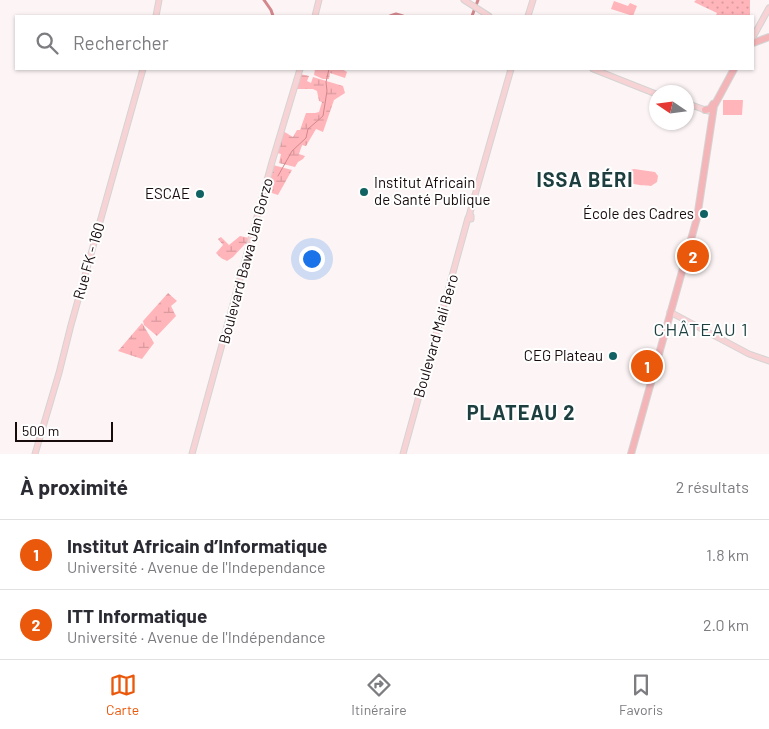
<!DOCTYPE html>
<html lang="fr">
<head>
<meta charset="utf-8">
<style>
	:root { --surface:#fff; --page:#f2f2f3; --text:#2b2b33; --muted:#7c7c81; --line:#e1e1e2; --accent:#ea580c }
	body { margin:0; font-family:Barlow,sans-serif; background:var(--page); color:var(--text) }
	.compass { position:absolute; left:649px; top:85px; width:45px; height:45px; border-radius:50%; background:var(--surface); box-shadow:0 1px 4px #0004; rotate:283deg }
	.scale { position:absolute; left:15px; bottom:12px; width:98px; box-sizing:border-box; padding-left:5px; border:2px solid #180b0c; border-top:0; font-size:14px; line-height:18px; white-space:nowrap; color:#180b0c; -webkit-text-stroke:4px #fff; paint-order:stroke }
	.you { position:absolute; left:311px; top:258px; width:18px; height:18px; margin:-12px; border:4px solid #fff; border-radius:50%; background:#1a73e8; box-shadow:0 0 0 8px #1a73e833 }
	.badge { display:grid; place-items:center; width:32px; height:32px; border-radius:50%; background:var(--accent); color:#fff; font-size:16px; font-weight:700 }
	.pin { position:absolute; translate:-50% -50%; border:2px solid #fff; box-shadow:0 1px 5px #0006 }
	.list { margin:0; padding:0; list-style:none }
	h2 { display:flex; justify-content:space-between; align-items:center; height:65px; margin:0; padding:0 20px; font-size:21px }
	h2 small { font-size:16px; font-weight:400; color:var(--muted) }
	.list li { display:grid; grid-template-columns:32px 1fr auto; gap:15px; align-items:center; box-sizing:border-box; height:70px; padding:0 20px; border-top:1px solid var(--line) }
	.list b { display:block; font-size:19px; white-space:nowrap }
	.list p { margin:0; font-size:16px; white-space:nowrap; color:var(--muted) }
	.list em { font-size:16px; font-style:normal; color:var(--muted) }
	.icon { flex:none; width:28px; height:28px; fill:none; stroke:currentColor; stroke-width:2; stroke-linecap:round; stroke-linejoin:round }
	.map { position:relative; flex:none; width:769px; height:454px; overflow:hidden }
	.search { position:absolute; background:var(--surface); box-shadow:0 1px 4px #0004; left:15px; right:15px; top:15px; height:55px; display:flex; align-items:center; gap:12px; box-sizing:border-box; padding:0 18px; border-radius:0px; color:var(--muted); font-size:19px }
	.sheet { height:205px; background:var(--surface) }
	nav { display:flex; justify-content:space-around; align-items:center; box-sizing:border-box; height:70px; border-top:1px solid var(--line); background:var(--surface); font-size:14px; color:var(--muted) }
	nav a { display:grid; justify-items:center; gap:2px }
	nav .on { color:var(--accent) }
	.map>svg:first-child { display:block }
	.grass { fill:url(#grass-dots) }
	.wetland { fill:url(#wetland-marsh) }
	.pitch { fill:#ffb5ba }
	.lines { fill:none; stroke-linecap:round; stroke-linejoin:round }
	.stream { stroke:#d3878d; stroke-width:1 }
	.river { stroke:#d3878d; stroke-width:3 }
	.major-casing { stroke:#d5d3d3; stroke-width:7 }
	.highway-casing { stroke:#d5d3d3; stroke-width:8 }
	.major { stroke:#f8d3d5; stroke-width:5 }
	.highway { stroke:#f4b5b9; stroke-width:6 }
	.poi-dot { fill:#116262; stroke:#fff; stroke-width:2 }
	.labels { text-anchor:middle; stroke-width:4; stroke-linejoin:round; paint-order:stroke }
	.poi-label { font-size:15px; fill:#180b0c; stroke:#fff; text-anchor:end }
	.street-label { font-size:15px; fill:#180b0c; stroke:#fff }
	.quarter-label { font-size:18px; letter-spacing:1px; fill:#1d3f3f; stroke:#fff }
	.district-label { font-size:20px; font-weight:bold; letter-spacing:1px; fill:#1d3f3f; stroke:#fff }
</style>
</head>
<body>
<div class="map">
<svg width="769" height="454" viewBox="0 0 769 454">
	<defs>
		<pattern id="grass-dots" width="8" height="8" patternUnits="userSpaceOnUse" patternTransform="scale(1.25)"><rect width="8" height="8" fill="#ffb5ba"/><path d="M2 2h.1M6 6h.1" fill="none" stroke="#da9a9f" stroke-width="1.8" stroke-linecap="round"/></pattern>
		<pattern id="wetland-marsh" width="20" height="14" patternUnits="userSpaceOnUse" patternTransform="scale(1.25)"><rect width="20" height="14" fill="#ffb5ba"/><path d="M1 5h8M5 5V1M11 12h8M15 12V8" fill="none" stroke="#da9a9f"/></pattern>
	</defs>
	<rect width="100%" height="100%" fill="#fdf5f5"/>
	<polygon class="grass" points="696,0 750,0 750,16 718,16 716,15 717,13 694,2"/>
	<g class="wetland">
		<polygon points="315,69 342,69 347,72 345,78 330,73 329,79 323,79 314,75"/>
		<polygon points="300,74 309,76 307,81 311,83 313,77 343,86 345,93 334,100 323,132 316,129 306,146 302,145 299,154 305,156 303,159 298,162 295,167 279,163 281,154 277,153 283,131 293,137 297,130 300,130 306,113 315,113 319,112 322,102 319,101 317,91 313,89 296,89"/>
		<polygon points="273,165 292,170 278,195 266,191"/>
		<polygon points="240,236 249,238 247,244 245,244 233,257 227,261 221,258 216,253 223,245 218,239 221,237 229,245"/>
		<polygon points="168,293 177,301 171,306 176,316 157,336 144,325 143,321"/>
		<polygon points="142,323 154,343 142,359 118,351"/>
	</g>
	<g class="pitch">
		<polygon points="614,1 628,6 630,3 637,6 633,16 611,9"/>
		<polygon points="723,100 743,100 742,115 723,115"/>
		<path d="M634 169 655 172 658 176 657 182 651 186C644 185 623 186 627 174 629 170 631 170 634 169Z"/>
	</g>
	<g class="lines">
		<polyline class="stream" points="278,176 292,151 306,138 308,129 323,116 327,91 326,82 329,69"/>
		<g class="river">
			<polyline points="264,0 271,10 273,16"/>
			<polyline points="390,16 396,14 403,16"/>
			<polyline points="472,16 478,0"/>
		</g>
		<g class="major-casing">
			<g id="major">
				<polyline points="464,0 489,16"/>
				<polyline points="156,16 159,0"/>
				<polyline points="315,16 319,0"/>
				<polyline points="528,16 533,0"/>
				<polyline points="753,37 769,8"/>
				<polyline points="593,69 656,94"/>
				<polyline points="686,103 708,111"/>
				<polyline points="471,219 471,216 469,216 511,69"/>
				<polyline points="670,312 749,354 769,361"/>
				<polyline points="35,454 59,373 71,325 143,69"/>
				<polyline points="192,454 272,162 300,69"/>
				<polyline points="403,454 468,218"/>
			</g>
		</g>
		<g class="highway-casing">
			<g id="highway">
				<polyline points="753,43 769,37"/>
				<polyline points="705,110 710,109 713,104"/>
				<polyline points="631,454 697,218 714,106 734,69"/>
			</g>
		</g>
		<use href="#major" class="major"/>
		<use href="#highway" class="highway"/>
	</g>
	<g class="poi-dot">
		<circle cx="364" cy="192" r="5"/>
		<circle cx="200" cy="194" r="5"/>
		<circle cx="704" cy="214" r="5"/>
		<circle cx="613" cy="356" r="5"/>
	</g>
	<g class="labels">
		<g class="poi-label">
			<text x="374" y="188" text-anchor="start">Institut Africain<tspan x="374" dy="17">de Santé Publique</tspan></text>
			<text x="190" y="199">ESCAE</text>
			<text x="694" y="219">École des Cadres</text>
			<text x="603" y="361">CEG Plateau</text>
		</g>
		<g class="street-label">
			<text transform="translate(89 261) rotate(-74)" y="5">Rue FK - 160</text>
			<text transform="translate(246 261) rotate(-75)" y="5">Boulevard Bawa Jan Gorzo</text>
			<text transform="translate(436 336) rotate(-74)" y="5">Boulevard Mali Bero</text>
		</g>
		<g class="quarter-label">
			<text x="701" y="336">CHÂTEAU 1</text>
		</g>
		<g class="district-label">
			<text x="585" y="187">ISSA BÉRI</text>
			<text x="521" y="420">PLATEAU 2</text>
		</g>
	</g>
</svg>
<svg class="compass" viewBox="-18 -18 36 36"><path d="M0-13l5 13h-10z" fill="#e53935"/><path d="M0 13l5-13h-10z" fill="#7c7c81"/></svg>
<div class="scale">500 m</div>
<div class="you"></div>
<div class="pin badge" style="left:647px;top:366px">1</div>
<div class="pin badge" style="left:693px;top:256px">2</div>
<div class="search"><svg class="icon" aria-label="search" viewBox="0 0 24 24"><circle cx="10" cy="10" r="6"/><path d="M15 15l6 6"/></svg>Rechercher</div>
</div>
<section class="sheet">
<h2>À proximité<small>2 résultats</small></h2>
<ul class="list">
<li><span class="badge">1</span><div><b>Institut Africain d’Informatique</b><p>Université · Avenue de l'Independance</p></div><em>1.8 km</em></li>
<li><span class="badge">2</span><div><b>ITT Informatique</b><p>Université · Avenue de l'Indépendance</p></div><em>2.0 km</em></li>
</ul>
</section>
<nav>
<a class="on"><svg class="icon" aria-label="map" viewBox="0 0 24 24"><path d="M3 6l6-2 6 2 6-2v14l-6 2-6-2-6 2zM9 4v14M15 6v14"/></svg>Carte</a>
<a><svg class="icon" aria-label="directions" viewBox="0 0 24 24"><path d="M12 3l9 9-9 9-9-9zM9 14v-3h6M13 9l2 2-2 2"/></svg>Itinéraire</a>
<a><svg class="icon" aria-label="saved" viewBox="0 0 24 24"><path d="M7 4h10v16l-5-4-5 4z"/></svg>Favoris</a>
</nav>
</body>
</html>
